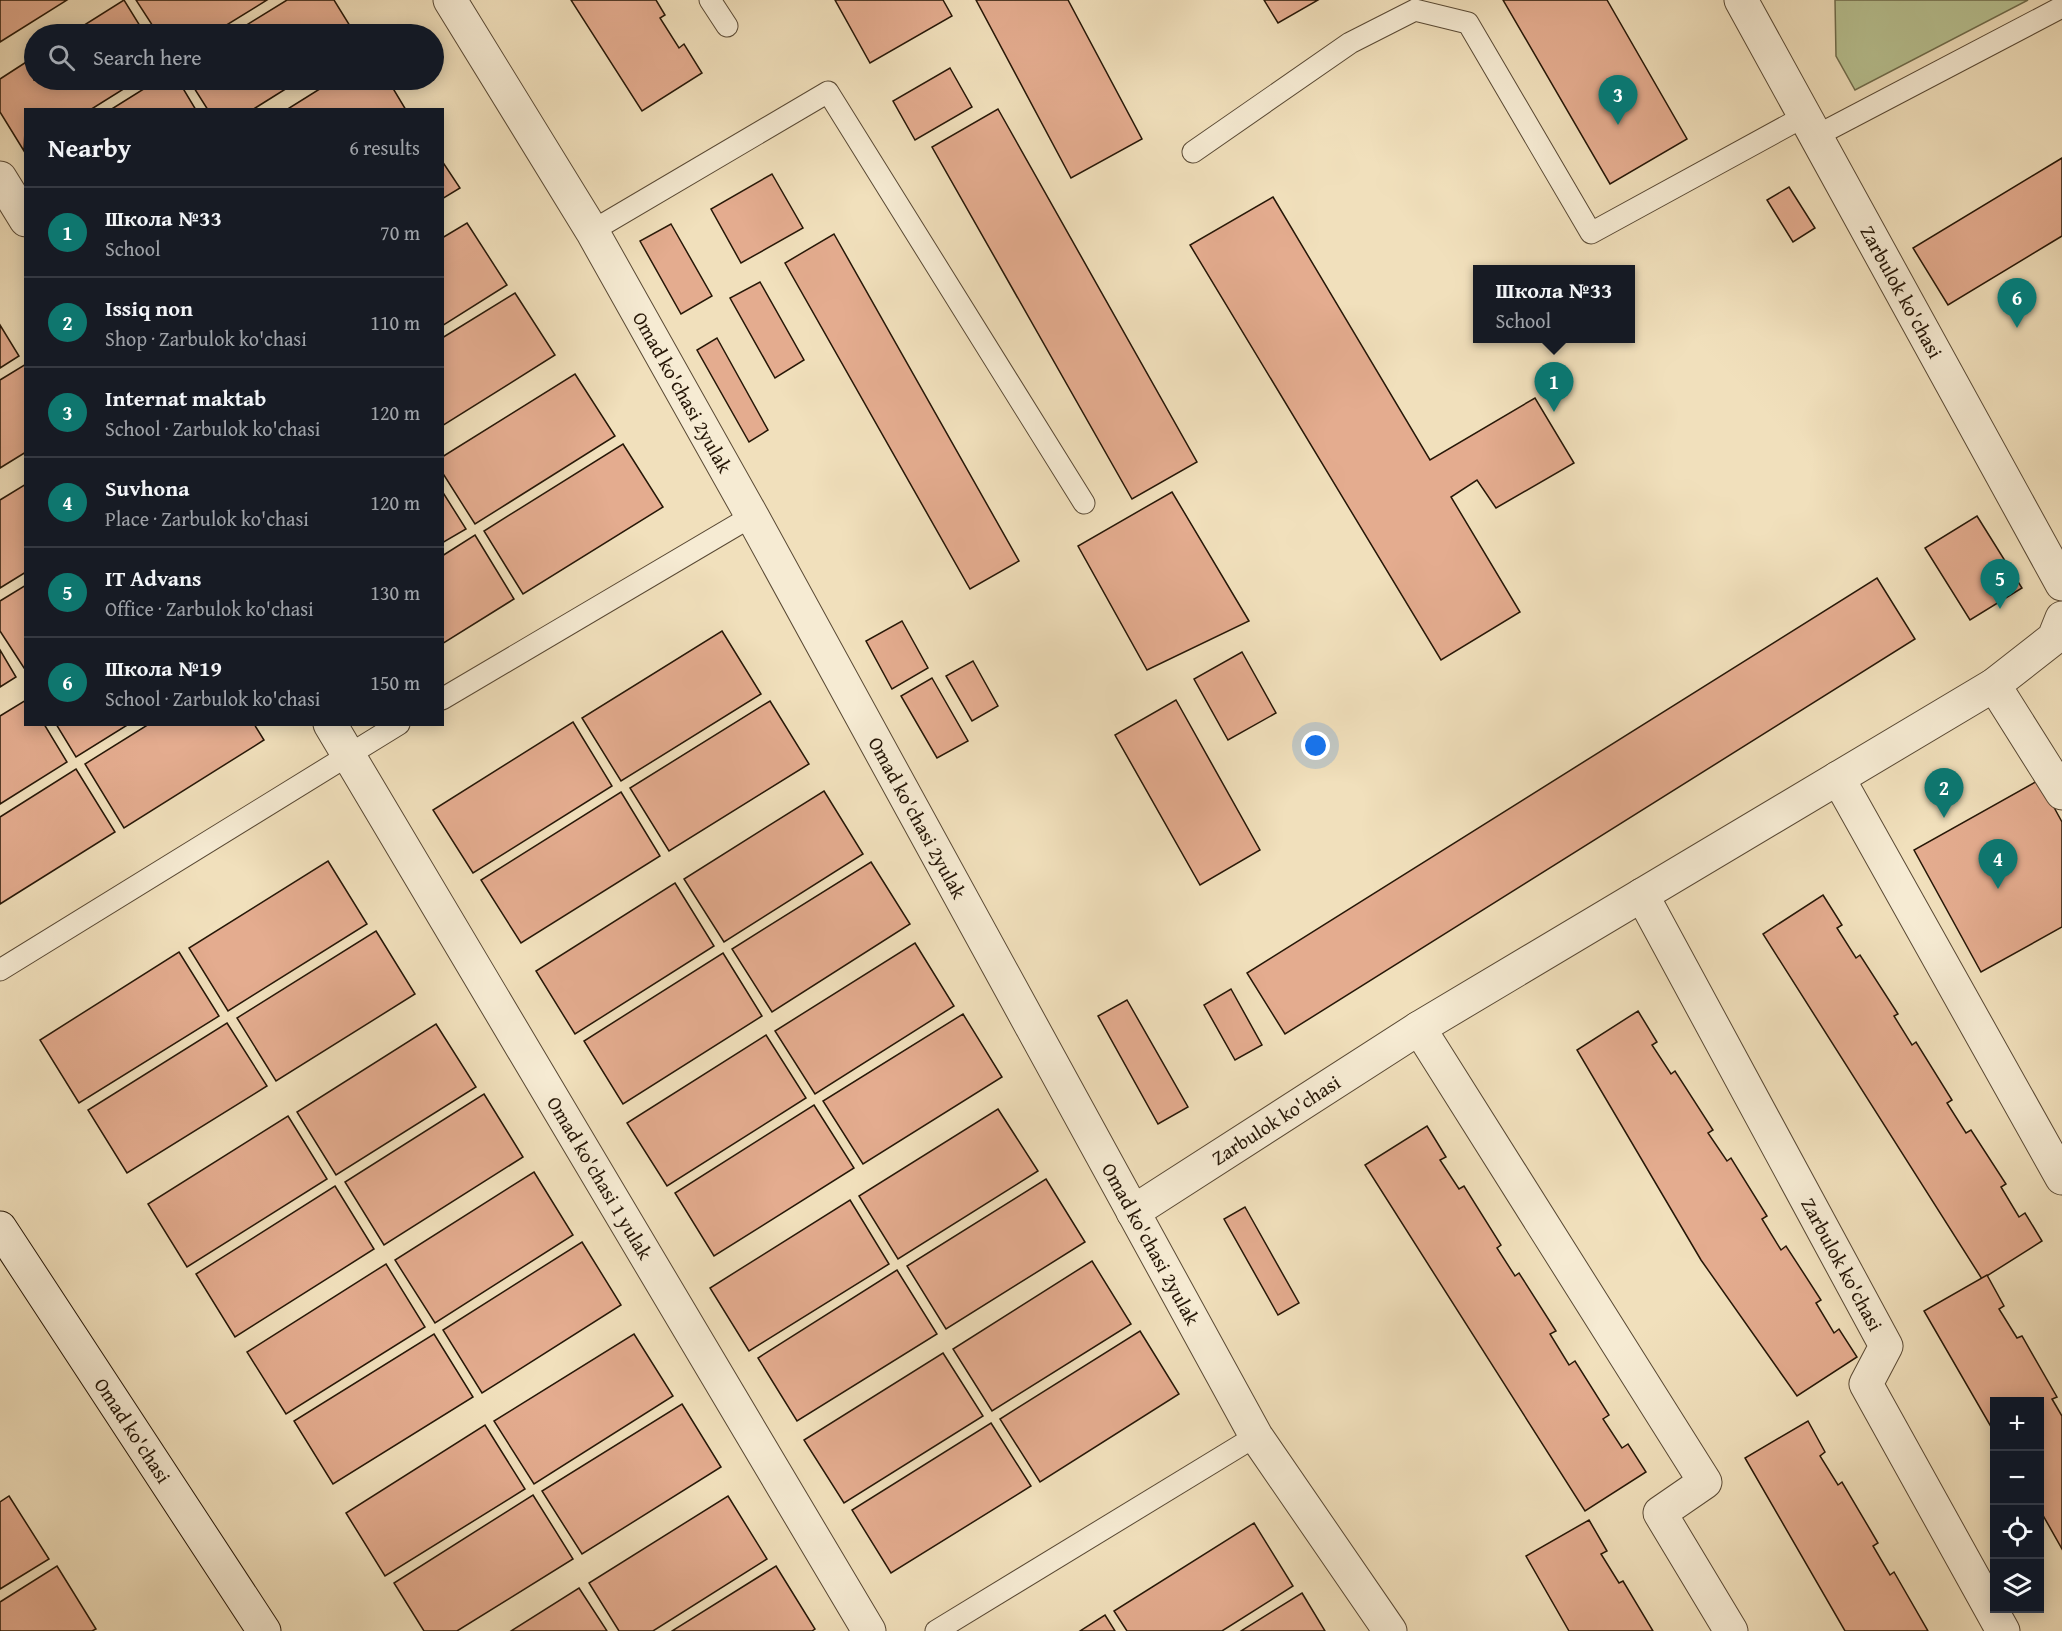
<!DOCTYPE html>
<html lang="en">
<head>
<meta charset="utf-8">
<style>
	:root { --surface:#171b24; --page:#20242c; --text:#f1f3f6; --muted:#9ea1a6; --line:#363941; --accent:#0f766e }
	body { margin:0; font-family:"Gentium Book Plus",serif; background:var(--page); color:var(--text) }
	.controls { position:absolute; right:18px; bottom:18px; display:grid; overflow:hidden; border-radius:0px; box-shadow:0 3px 15px #0003 }
	.controls button { width:54px; height:54px; display:grid; place-items:center; padding:0; border:0; border-bottom:2px solid var(--line); background:var(--surface); color:var(--text); font:30px sans-serif }
	.you { position:absolute; left:1316px; top:746px; width:21px; height:21px; margin:-15px; border:4px solid #fff; border-radius:50%; background:#1a73e8; box-shadow:0 0 0 9px #1a73e833 }
	.badge { display:grid; place-items:center; width:39px; height:39px; border-radius:50%; background:var(--accent); color:#fff; font-size:20px; font-weight:700 }
	.pin { position:absolute; translate:-50% -50px; filter:drop-shadow(0 2px 3px #0008) }
	.pin::after { content:''; position:absolute; top:32px; width:21px; height:18px; background:inherit; clip-path:polygon(0 0,100% 0,50% 100%) }
	.popup { position:absolute; left:1473px; top:265px; width:162px; height:78px; box-sizing:border-box; display:grid; place-content:center; border-radius:0px; background:var(--surface); filter:drop-shadow(0 2px 4px #0005); font-size:20px; white-space:nowrap; color:var(--muted) }
	.popup b { font-size:22px; color:var(--text) }
	.popup::after { content:''; position:absolute; left:50%; top:100%; margin-left:-12px; border:12px solid transparent; border-top-color:var(--surface) }
	.list { margin:0; padding:0; list-style:none }
	h2 { display:flex; justify-content:space-between; align-items:center; height:78px; margin:0; padding:0 24px; font-size:26px }
	h2 small { font-size:20px; font-weight:400; color:var(--muted) }
	.list li { display:grid; grid-template-columns:39px 1fr auto; gap:18px; align-items:center; box-sizing:border-box; height:90px; padding:0 24px; border-top:2px solid var(--line) }
	.list b { display:block; font-size:22px; white-space:nowrap }
	.list p { margin:0; font-size:20px; white-space:nowrap; color:var(--muted) }
	.list em { font-size:20px; font-style:normal; color:var(--muted) }
	.icon { flex:none; width:33px; height:33px; fill:none; stroke:currentColor; stroke-width:2; stroke-linecap:round; stroke-linejoin:round }
	.map { position:relative; flex:none; width:2062px; height:1631px; overflow:hidden }
	.search { position:absolute; background:var(--surface); box-shadow:0 3px 15px #0003; left:24px; top:24px; width:420px; height:66px; display:flex; align-items:center; gap:15px; box-sizing:border-box; padding:0 21px; border-radius:33px; color:var(--muted); font-size:22px }
	.panel { position:absolute; background:var(--surface); box-shadow:0 3px 15px #0003; left:24px; top:108px; width:420px; height:618px; border-radius:0px }
	.map>svg:first-child { display:block }
	.green { fill:#b8c292; stroke:#6f6c4c; stroke-width:1.5 }
	.building { fill:#e4ac8f; stroke:#261707; stroke-width:1.5 }
	.lines { fill:none; stroke-linecap:round; stroke-linejoin:round }
	.lane-casing { stroke:#594934; stroke-width:23 }
	.street-casing { stroke:#594934; stroke-width:35 }
	.secondary-casing { stroke:#261707; stroke-width:35 }
	.lane { stroke:#f6ebd3; stroke-width:21 }
	.street { stroke:#f6ebd3; stroke-width:33 }
	.secondary { stroke:#f6ebd3; stroke-width:33 }
	.labels { text-anchor:middle; stroke-width:4.5; stroke-linejoin:round; paint-order:stroke }
	.street-label { font-size:20px; fill:#261707; stroke:#f6ebd3 }
</style>
</head>
<body>
<div class="map">
<svg width="2062" height="1631" viewBox="0 0 2062 1631">
	<rect width="100%" height="100%" fill="#f1e0bc"/>
	<filter id="stains"><feTurbulence type="fractalNoise" baseFrequency=".00333" numOctaves="4"/><feColorMatrix values="0 0 0 0 .2 0 0 0 0 .09 0 0 0 0 .02 0 0 0 .5 -.17"/></filter>
	<radialGradient id="worn" r=".72"><stop offset=".6" stop-color="#630" stop-opacity="0"/><stop offset="1" stop-color="#630" stop-opacity=".3"/></radialGradient>
	<polygon class="green" points="1835,0 2028,0 1855,90 1836,56"/>
	<g class="building">
		<polygon points="0,0 67,0 0,42"/>
		<polygon points="124,0 145,34 70,34"/>
		<polygon points="136,0 267,0 212,34 158,34"/>
		<polygon points="287,0 334,0 355,34 232,34"/>
		<polygon points="571,0 656,0 665,15 660,18 679,48 684,44 702,73 642,111"/>
		<polygon points="835,0 943,0 952,16 870,63"/>
		<polygon points="976,0 1068,0 1142,139 1071,178"/>
		<polygon points="1264,0 1318,0 1278,23"/>
		<polygon points="1503,0 1607,0 1687,139 1610,184"/>
		<polygon points="34,57 34,80 138,80 90,110 26,110 24,151 0,112 0,79"/>
		<polygon points="950,68 972,107 915,140 893,101"/>
		<polygon points="158,80 178,80 196,110 110,110"/>
		<polygon points="189,80 300,80 252,110 208,110"/>
		<polygon points="334,80 388,80 406,110 286,110"/>
		<polygon points="998,109 1197,462 1132,499 932,147"/>
		<polygon points="2062,158 2062,236 1948,305 1913,248"/>
		<polygon points="442,161 460,188 442,199"/>
		<polygon points="772,174 803,228 741,263 711,209"/>
		<polygon points="1789,187 1815,228 1793,242 1767,200"/>
		<polygon points="1273,197 1430,460 1535,398 1574,463 1496,508 1477,480 1451,497 1520,612 1441,660 1190,245"/>
		<polygon points="467,223 507,285 442,326 442,238"/>
		<polygon points="671,224 712,296 681,314 640,241"/>
		<polygon points="834,234 1019,561 970,589 785,263"/>
		<polygon points="760,282 804,360 775,378 730,298"/>
		<polygon points="515,293 555,355 442,426 442,338"/>
		<polygon points="0,325 19,356 0,368"/>
		<polygon points="717,338 768,430 749,442 697,350"/>
		<polygon points="26,364 26,452 0,468 0,380"/>
		<polygon points="575,374 615,436 475,524 442,472 442,457"/>
		<polygon points="623,444 663,507 523,594 484,531"/>
		<polygon points="26,484 26,572 0,588 0,500"/>
		<polygon points="442,491 466,529 442,543"/>
		<polygon points="1172,492 1249,621 1147,670 1078,546"/>
		<polygon points="1977,516 2022,588 1970,620 1925,548"/>
		<polygon points="475,535 514,599 442,644 442,556"/>
		<polygon points="1877,578 1915,639 1285,1034 1247,973"/>
		<polygon points="26,585 26,671 0,631 0,601"/>
		<polygon points="902,621 928,668 892,689 866,641"/>
		<polygon points="722,631 761,694 621,781 582,718"/>
		<polygon points="0,650 16,677 0,687"/>
		<polygon points="1242,652 1276,713 1228,740 1194,679"/>
		<polygon points="973,661 998,706 972,721 946,676"/>
		<polygon points="932,678 968,741 937,758 901,696"/>
		<polygon points="26,700 26,724 44,724 67,762 0,804 0,716"/>
		<polygon points="1176,700 1260,850 1200,885 1115,735"/>
		<polygon points="770,701 809,764 669,851 630,788"/>
		<polygon points="573,722 612,786 473,873 433,810"/>
		<polygon points="56,724 129,724 76,757"/>
		<polygon points="149,724 254,724 264,740 124,828 85,764"/>
		<polygon points="76,769 115,832 0,904 0,817"/>
		<polygon points="2039,780 2062,822 2062,927 1981,972 1914,850"/>
		<polygon points="824,791 863,854 724,942 684,879"/>
		<polygon points="621,792 660,856 521,943 481,880"/>
		<polygon points="328,861 367,924 228,1011 189,948"/>
		<polygon points="871,862 910,924 772,1012 732,949"/>
		<polygon points="675,883 714,946 575,1034 536,971"/>
		<polygon points="1823,895 1842,925 1837,928 1856,958 1860,955 1898,1014 1894,1016 1912,1045 1916,1042 1952,1100 1947,1103 1966,1133 1971,1130 2006,1184 2001,1187 2019,1217 2025,1213 2042,1241 1982,1279 1763,934"/>
		<polygon points="376,931 415,994 276,1081 237,1018"/>
		<polygon points="915,943 954,1006 815,1094 775,1031"/>
		<polygon points="179,952 219,1016 79,1103 40,1040"/>
		<polygon points="723,953 762,1016 623,1104 584,1041"/>
		<polygon points="1231,989 1262,1045 1235,1060 1204,1005"/>
		<polygon points="1127,1000 1188,1107 1158,1124 1098,1016"/>
		<polygon points="1638,1011 1657,1042 1652,1045 1671,1074 1675,1071 1713,1130 1708,1133 1727,1161 1731,1158 1767,1216 1762,1219 1781,1250 1786,1246 1821,1300 1816,1303 1834,1333 1839,1329 1857,1357 1797,1396 1701,1260 1577,1050"/>
		<polygon points="963,1014 1002,1077 863,1164 823,1101"/>
		<polygon points="227,1023 267,1086 127,1173 88,1110"/>
		<polygon points="436,1024 476,1087 336,1175 297,1112"/>
		<polygon points="766,1035 806,1098 667,1186 627,1123"/>
		<polygon points="484,1094 523,1157 384,1245 345,1182"/>
		<polygon points="814,1105 854,1168 714,1256 675,1193"/>
		<polygon points="998,1109 1038,1171 898,1259 859,1196"/>
		<polygon points="288,1116 327,1179 187,1267 148,1204"/>
		<polygon points="1427,1126 1446,1157 1440,1160 1459,1189 1464,1186 1501,1245 1497,1248 1515,1276 1519,1273 1556,1331 1550,1334 1569,1365 1575,1361 1609,1415 1603,1419 1622,1448 1628,1444 1646,1472 1585,1511 1365,1165"/>
		<polygon points="534,1172 573,1235 435,1323 395,1260"/>
		<polygon points="1046,1179 1085,1242 946,1329 907,1266"/>
		<polygon points="335,1186 374,1249 235,1337 196,1274"/>
		<polygon points="850,1200 889,1264 749,1351 710,1288"/>
		<polygon points="1245,1207 1299,1303 1278,1315 1224,1219"/>
		<polygon points="582,1242 621,1305 482,1393 443,1330"/>
		<polygon points="1092,1261 1131,1324 992,1411 953,1349"/>
		<polygon points="386,1264 425,1327 286,1414 247,1352"/>
		<polygon points="897,1270 937,1334 797,1421 758,1358"/>
		<polygon points="1987,1275 2004,1306 1999,1309 2017,1338 2022,1336 2057,1397 2052,1399 2062,1416 2062,1549 2040,1510 2040,1402 1994,1402 1994,1432 1924,1311"/>
		<polygon points="1140,1331 1179,1394 1040,1482 1000,1419"/>
		<polygon points="434,1334 473,1397 333,1484 294,1421"/>
		<polygon points="634,1334 673,1396 534,1484 494,1421"/>
		<polygon points="943,1353 983,1416 844,1503 804,1440"/>
		<polygon points="682,1404 721,1467 582,1554 542,1491"/>
		<polygon points="1808,1421 1825,1452 1820,1456 1838,1485 1842,1482 1878,1543 1873,1546 1890,1575 1894,1572 1928,1631 1845,1631 1745,1458"/>
		<polygon points="991,1423 1031,1486 891,1573 852,1510"/>
		<polygon points="485,1425 525,1489 385,1576 346,1513"/>
		<polygon points="533,1495 573,1559 457,1631 424,1631 394,1583"/>
		<polygon points="9,1496 49,1559 0,1589 0,1502"/>
		<polygon points="728,1496 767,1559 653,1631 619,1631 589,1583"/>
		<polygon points="1589,1520 1607,1551 1601,1554 1619,1583 1623,1581 1653,1631 1569,1631 1526,1556"/>
		<polygon points="1254,1523 1293,1586 1222,1631 1127,1631 1114,1611"/>
		<polygon points="57,1566 96,1629 92,1631 0,1631 0,1602"/>
		<polygon points="776,1566 815,1629 812,1631 672,1631"/>
		<polygon points="579,1588 607,1631 511,1631"/>
		<polygon points="1302,1593 1325,1631 1241,1631"/>
		<polygon points="1105,1615 1115,1631 1080,1631"/>
	</g>
	<g class="lines">
		<g class="lane-casing">
			<g id="lane">
				<polyline points="710,0 727,26"/>
				<polyline points="1816,136 2062,7"/>
				<polyline points="1193,152 1350,43 1415,10 1468,23 1591,233 1805,116"/>
				<polyline points="592,231 828,92 1084,503"/>
				<polyline points="442,699 752,516"/>
				<polyline points="0,970 399,724"/>
				<polyline points="936,1631 1256,1436"/>
			</g>
		</g>
		<g class="street-casing">
			<g id="street">
				<path id="s1" d="M450 0 592 231 752 516 1256 1436 1390 1631"/>
				<path id="s2" d="M1741 0 2062 584"/>
				<polyline points="0,178 26,220"/>
				<polyline points="1994,685 2062,793"/>
				<path id="s3" d="M330 724 869 1631"/>
				<polyline points="1838,778 2062,1178"/>
				<path id="s4" d="M1642 895 1886 1346 1866 1384 2003 1631"/>
				<polyline points="1419,1028 1705,1482 1660,1513 1731,1631"/>
				<path id="s5" d="M1133 1212 1419 1028 1994 685 2054 638 2062 618"/>
			</g>
		</g>
		<g class="secondary-casing">
			<g id="secondary">
				<path id="s6" d="M0 1228 264 1631"/>
			</g>
		</g>
		<use href="#lane" class="lane"/>
		<use href="#street" class="street"/>
		<use href="#secondary" class="secondary"/>
	</g>
	<g class="labels">
		<g class="street-label">
			<text dy="7" stroke="none"><textPath href="#s2" startOffset="333">Zarbulok ko'chasi</textPath></text>
			<text dy="7" stroke="none"><textPath href="#s1" startOffset="456">Omad ko'chasi 2yulak</textPath></text>
			<text dy="7" stroke="none"><textPath href="#s1" startOffset="942">Omad ko'chasi 2yulak</textPath></text>
			<text dy="7" stroke="none"><textPath href="#s5" startOffset="170">Zarbulok ko'chasi</textPath></text>
			<text dy="7" stroke="none"><textPath href="#s3" startOffset="528">Omad ko'chasi 1 yulak</textPath></text>
			<text dy="7" stroke="none"><textPath href="#s1" startOffset="1428">Omad ko'chasi 2yulak</textPath></text>
			<text dy="7" stroke="none"><textPath href="#s4" startOffset="420">Zarbulok ko'chasi</textPath></text>
			<text dy="7" stroke="none"><textPath href="#s6" startOffset="242">Omad ko'chasi</textPath></text>
		</g>
	</g>
	<rect width="100%" height="100%" filter="url(#stains)"/>
	<rect width="100%" height="100%" fill="url(#worn)"/>
</svg>
<div class="controls">
<button>+</button>
<button>−</button>
<button><svg class="icon" aria-label="locate" viewBox="0 0 24 24"><circle cx="12" cy="12" r="6"/><path d="M12 2v4M12 18v4M2 12h4M18 12h4"/></svg></button>
<button><svg class="icon" aria-label="layers" viewBox="0 0 24 24"><path d="M12 4l9 5-9 5-9-5zM3 14l9 5 9-5"/></svg></button>
</div>
<div class="you"></div>
<div class="pin badge" style="left:1554px;top:412px">1</div>
<div class="popup"><b>Школа №33</b>School</div>
<div class="pin badge" style="left:1944px;top:818px">2</div>
<div class="pin badge" style="left:1618px;top:125px">3</div>
<div class="pin badge" style="left:1998px;top:889px">4</div>
<div class="pin badge" style="left:2000px;top:609px">5</div>
<div class="pin badge" style="left:2017px;top:328px">6</div>
<div class="search"><svg class="icon" aria-label="search" viewBox="0 0 24 24"><circle cx="10" cy="10" r="6"/><path d="M15 15l6 6"/></svg>Search here</div>
<section class="panel">
<h2>Nearby<small>6 results</small></h2>
<ul class="list">
<li><span class="badge">1</span><div><b>Школа №33</b><p>School</p></div><em>70 m</em></li>
<li><span class="badge">2</span><div><b>Issiq non</b><p>Shop · Zarbulok ko'chasi</p></div><em>110 m</em></li>
<li><span class="badge">3</span><div><b>Internat maktab</b><p>School · Zarbulok ko'chasi</p></div><em>120 m</em></li>
<li><span class="badge">4</span><div><b>Suvhona</b><p>Place · Zarbulok ko'chasi</p></div><em>120 m</em></li>
<li><span class="badge">5</span><div><b>IT Advans</b><p>Office · Zarbulok ko'chasi</p></div><em>130 m</em></li>
<li><span class="badge">6</span><div><b>Школа №19</b><p>School · Zarbulok ko'chasi</p></div><em>150 m</em></li>
</ul>
</section>
</div>
</body>
</html>
